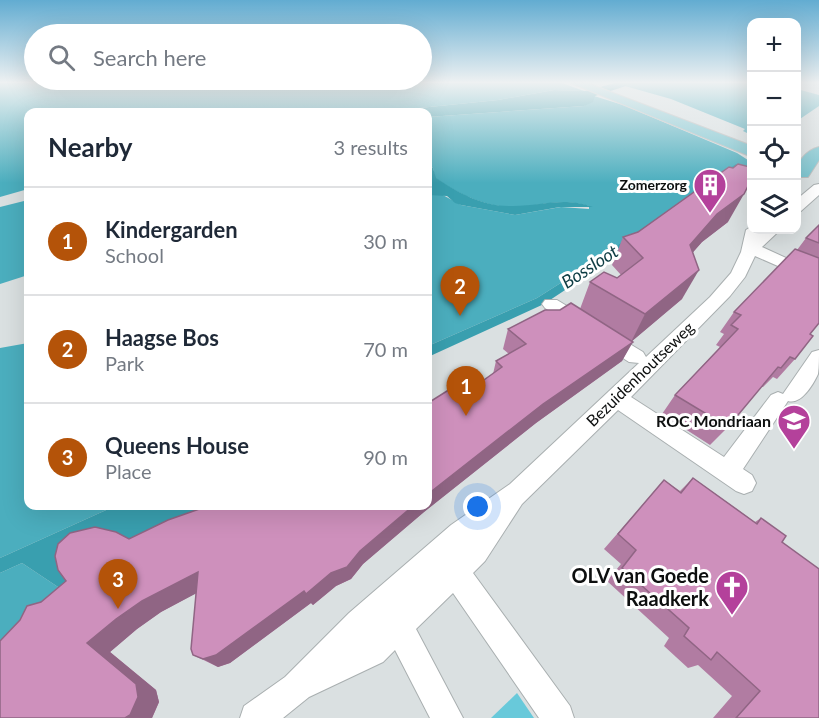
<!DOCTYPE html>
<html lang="en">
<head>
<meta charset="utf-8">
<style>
	:root { --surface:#fff; --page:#f6f6f7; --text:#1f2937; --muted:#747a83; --line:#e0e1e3; --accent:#b45309 }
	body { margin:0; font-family:Lato,sans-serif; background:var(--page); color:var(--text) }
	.controls { position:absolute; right:18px; top:18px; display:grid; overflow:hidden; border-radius:12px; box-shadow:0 6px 24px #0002 }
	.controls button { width:54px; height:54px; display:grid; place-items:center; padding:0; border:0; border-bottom:2px solid var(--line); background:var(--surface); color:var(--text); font:30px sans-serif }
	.you { position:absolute; left:478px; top:507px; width:21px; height:21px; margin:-15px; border:4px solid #fff; border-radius:50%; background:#1a73e8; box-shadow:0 0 0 9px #1a73e833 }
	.badge { display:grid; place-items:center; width:39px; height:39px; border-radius:50%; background:var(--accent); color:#fff; font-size:20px; font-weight:700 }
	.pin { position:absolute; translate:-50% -50px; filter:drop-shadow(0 2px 3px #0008) }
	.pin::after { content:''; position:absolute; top:32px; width:21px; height:18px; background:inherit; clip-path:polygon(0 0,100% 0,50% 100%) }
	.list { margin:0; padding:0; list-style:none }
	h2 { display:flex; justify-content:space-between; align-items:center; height:78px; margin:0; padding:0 24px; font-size:26px }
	h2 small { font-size:20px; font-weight:400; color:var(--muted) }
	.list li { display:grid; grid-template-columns:39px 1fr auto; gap:18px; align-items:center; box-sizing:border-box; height:108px; padding:0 24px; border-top:2px solid var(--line) }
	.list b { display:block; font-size:22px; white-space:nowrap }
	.list p { margin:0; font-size:20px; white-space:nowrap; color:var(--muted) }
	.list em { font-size:20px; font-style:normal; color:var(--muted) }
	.icon { flex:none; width:33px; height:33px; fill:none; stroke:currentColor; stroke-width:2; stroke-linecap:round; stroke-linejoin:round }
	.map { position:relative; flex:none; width:819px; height:718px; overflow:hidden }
	.search { position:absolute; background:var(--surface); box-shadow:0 6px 24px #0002; left:24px; top:24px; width:408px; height:66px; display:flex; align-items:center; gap:15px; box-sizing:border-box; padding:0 21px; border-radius:33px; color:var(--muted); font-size:22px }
	.panel { position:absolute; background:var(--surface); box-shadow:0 6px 24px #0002; left:24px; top:108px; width:408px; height:402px; border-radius:12px }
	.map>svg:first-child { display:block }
	.green { fill:#68c9da }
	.forest { fill:#4baebe }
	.water { fill:#399faf }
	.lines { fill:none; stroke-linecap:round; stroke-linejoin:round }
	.minor-casing { stroke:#a9afb0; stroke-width:2 }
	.major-casing { stroke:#bbbcbc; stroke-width:2 }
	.minor { fill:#fff; fill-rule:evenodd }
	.major { fill:#7ac5d0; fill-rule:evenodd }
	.wall { fill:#b17ca2 }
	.shaded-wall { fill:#906584 }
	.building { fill:#ce90bc; stroke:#906584; stroke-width:1.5 }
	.labels { text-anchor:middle; stroke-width:6; stroke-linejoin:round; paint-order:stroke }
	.far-poi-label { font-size:14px; font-weight:bold; fill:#0d0f0f; stroke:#fff; text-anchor:end }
	.street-label { font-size:16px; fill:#0d0f0f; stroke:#fff }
	.poi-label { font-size:16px; font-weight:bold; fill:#0d0f0f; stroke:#fff; text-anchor:end }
	.water-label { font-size:18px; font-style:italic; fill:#0d3c43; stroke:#fff }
	.near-poi-label { font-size:20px; font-weight:bold; fill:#0d0f0f; stroke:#fff; text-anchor:end }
</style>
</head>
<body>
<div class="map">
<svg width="819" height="718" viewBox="0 0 819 718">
	<rect width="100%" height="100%" fill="#dae0e1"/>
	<polygon class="green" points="517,693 534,718 491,718"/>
	<g class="forest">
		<polygon points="0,83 562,83 584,91 554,90 498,100 380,112 28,112 28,189 0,197"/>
		<polygon points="652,83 751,83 751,135 743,131 745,129 671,99 625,86"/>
		<polygon points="797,89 819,95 819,106 797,121"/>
		<path d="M594 96 623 105 737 153 751 162V179L736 190 589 265 537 298 428 346V195L441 194 461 205 515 215 561 207 589 209V206C559 197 539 207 510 207 482 206 458 193 435 178L433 168 428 162V117L584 106Z"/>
		<polygon points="28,200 28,275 0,284 0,207"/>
		<polygon points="28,343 28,506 115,506 0,558 0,348"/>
		<polygon points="22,563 70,595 0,664 0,573"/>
	</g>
	<g class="water">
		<polygon points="615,83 652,83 626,86 595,96 593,102 584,106 428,117 428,112 380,112 498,100 554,90 585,91"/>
		<path d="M428 162 433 168 436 178C459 193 482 206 509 206 540 207 561 196 593 207H560L515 215 461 205 455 203 447 196 428 195Z"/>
		<polygon points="736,164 749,168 544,304 428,357 428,346 537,298 589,265"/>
		<polygon points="115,506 200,506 198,519 70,595 22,563 0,573 0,558"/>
	</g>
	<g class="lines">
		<g class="minor-casing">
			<g id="minor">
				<polygon points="819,184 819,195 801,211 796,212 796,200 814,185"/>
				<path d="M752 226V230H760V233L764 230H780L762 247 819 273V284L755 256 745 277 730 296 631 397 724 457 771 395 778 392 783 394 812 352 819 350C819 357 819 367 818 374 813 385 801 405 788 401L743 469 752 475 756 483 752 491 744 494 736 491 618 410 522 504 485 561 473 573 570 706 574 718H539L453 593 416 629 463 718H430L395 650 383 662 309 697 283 718H240L244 706 285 677 349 613 451 525 510 484 639 363 629 362 545 308 542 304 545 300H557L643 352 646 357 710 297 731 273 741 252 746 230Z"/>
			</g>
		</g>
		<g class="major-casing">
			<g id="major">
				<polygon points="571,83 587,83 752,146 752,157"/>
				<path d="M819 147V160L808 177H796C796 162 805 151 819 147Z"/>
			</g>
		</g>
		<use href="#minor" class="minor"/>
		<use href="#major" class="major"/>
	</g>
	<g class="wall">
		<polygon points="728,222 702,242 693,252 682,299 632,341 622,361 536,423 424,512 363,564 351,579 336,586 313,605 311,603 230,663 218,667 193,655 196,593 161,612 137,629 110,652 156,690 159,702 152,718 0,718 41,602 129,539 428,506 474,387 493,374 496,361 509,354 503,349 508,329 560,310 580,309 590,282 617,278 621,275 612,265 623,237"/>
		<polygon points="819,225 819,323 810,334 795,359 777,379 773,377 763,387 761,387 728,427 710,445 662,414 675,395 720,347 716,345 724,334 720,332 734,312 797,250 806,238"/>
		<polygon points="693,478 755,522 761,518 782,542 819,718 713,718 732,696 698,665 688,668 664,646 669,638 607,581 621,564 604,549 664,480 680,491"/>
	</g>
	<g class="shaded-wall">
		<polygon points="744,194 728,222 702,242 675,273 690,245 717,214"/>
		<polygon points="699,270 682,299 631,342 645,314"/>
		<polygon points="633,342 622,361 536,423 424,512 363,564 351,579 336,586 313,605 311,603 230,663 218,667 203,659 360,551 413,506 428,506 428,494 543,404"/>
		<polygon points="198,572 212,585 161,612 137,629 110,652 156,690 159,702 152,718 125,718 87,643 116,619 142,601"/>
	</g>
	<g class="building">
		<polygon points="738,164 750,167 750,182 744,194 717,214 690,245 699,270 645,314 590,282 604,272 617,278 643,258 623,237 638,232 729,167 733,168"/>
		<polygon points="819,225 819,243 806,238"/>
		<polygon points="795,249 819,258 819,323 810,334 813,336 795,359 790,357 781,368 778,367 728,427 675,395 738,329 731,325 741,315 734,312"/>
		<polygon points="571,303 633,342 543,404 428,494 428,403 466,379 474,387 502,367 496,361 526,344 508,329 545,310 560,310"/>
		<polygon points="693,478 757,524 761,518 786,536 782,542 819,569 819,718 736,718 760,691 717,652 711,660 684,636 689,628 622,568 636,550 618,534 664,480 681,493"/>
		<polygon points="204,506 413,506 360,551 347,567 331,573 306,594 304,591 216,655 203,659 193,655 191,649 198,572 142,601 116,619 87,643 136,684 138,697 130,715 125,718 0,718 0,641 20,620 27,606 41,602 66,581 58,570 55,556 58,544 70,533 95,527 116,532 129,539 168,520 202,508"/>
	</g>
	<linearGradient id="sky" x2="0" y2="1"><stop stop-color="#62acd1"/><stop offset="0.45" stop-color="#eef1f2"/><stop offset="1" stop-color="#eef1f2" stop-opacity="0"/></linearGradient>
	<rect width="819" height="183" fill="url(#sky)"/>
	<defs>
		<g id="building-pin" transform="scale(1.725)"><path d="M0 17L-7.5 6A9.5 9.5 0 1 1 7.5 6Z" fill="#b4419b" stroke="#fff"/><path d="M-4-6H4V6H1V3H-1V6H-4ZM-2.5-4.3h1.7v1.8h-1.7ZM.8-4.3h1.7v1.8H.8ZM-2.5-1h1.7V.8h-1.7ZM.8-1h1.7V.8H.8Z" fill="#fff"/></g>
		<g id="university-pin" transform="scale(1.725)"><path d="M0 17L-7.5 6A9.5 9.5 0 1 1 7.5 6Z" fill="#b4419b" stroke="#fff"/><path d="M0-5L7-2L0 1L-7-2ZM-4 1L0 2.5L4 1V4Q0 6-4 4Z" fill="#fff"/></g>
		<g id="church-pin" transform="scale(1.725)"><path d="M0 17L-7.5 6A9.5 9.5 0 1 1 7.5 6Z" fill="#b4419b" stroke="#fff"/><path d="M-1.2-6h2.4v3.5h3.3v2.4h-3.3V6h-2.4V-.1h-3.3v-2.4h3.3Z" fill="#fff"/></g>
	</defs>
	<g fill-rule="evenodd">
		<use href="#building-pin" x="710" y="185"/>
		<use href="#university-pin" x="794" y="421"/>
		<use href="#church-pin" x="732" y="587"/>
	</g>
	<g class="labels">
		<g class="far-poi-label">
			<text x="687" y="190">Zomerzorg</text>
		</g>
		<g class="street-label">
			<text transform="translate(640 374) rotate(-44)" y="6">Bezuidenhoutseweg</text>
		</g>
		<g class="poi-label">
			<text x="771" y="427">ROC Mondriaan</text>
		</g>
		<g class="water-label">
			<text transform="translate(590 267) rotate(-33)" y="6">Bossloot</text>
		</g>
		<g class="near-poi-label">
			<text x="709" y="583">OLV van Goede<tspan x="709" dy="23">Raadkerk</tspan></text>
		</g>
	</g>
</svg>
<div class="controls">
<button>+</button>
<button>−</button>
<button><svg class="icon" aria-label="locate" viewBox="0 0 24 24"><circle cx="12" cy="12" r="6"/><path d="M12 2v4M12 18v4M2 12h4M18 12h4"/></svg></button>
<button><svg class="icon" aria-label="layers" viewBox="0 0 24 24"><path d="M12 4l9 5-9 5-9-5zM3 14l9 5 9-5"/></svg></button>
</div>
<div class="you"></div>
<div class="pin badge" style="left:466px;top:416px">1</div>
<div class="pin badge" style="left:460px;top:316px">2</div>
<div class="pin badge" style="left:118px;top:609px">3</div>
<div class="search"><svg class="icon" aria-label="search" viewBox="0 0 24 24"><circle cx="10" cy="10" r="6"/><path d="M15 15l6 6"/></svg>Search here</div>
<section class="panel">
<h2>Nearby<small>3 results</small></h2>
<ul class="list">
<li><span class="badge">1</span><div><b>Kindergarden</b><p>School</p></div><em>30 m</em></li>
<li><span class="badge">2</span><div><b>Haagse Bos</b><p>Park</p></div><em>70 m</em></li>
<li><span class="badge">3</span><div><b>Queens House</b><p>Place</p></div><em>90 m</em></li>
</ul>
</section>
</div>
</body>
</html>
